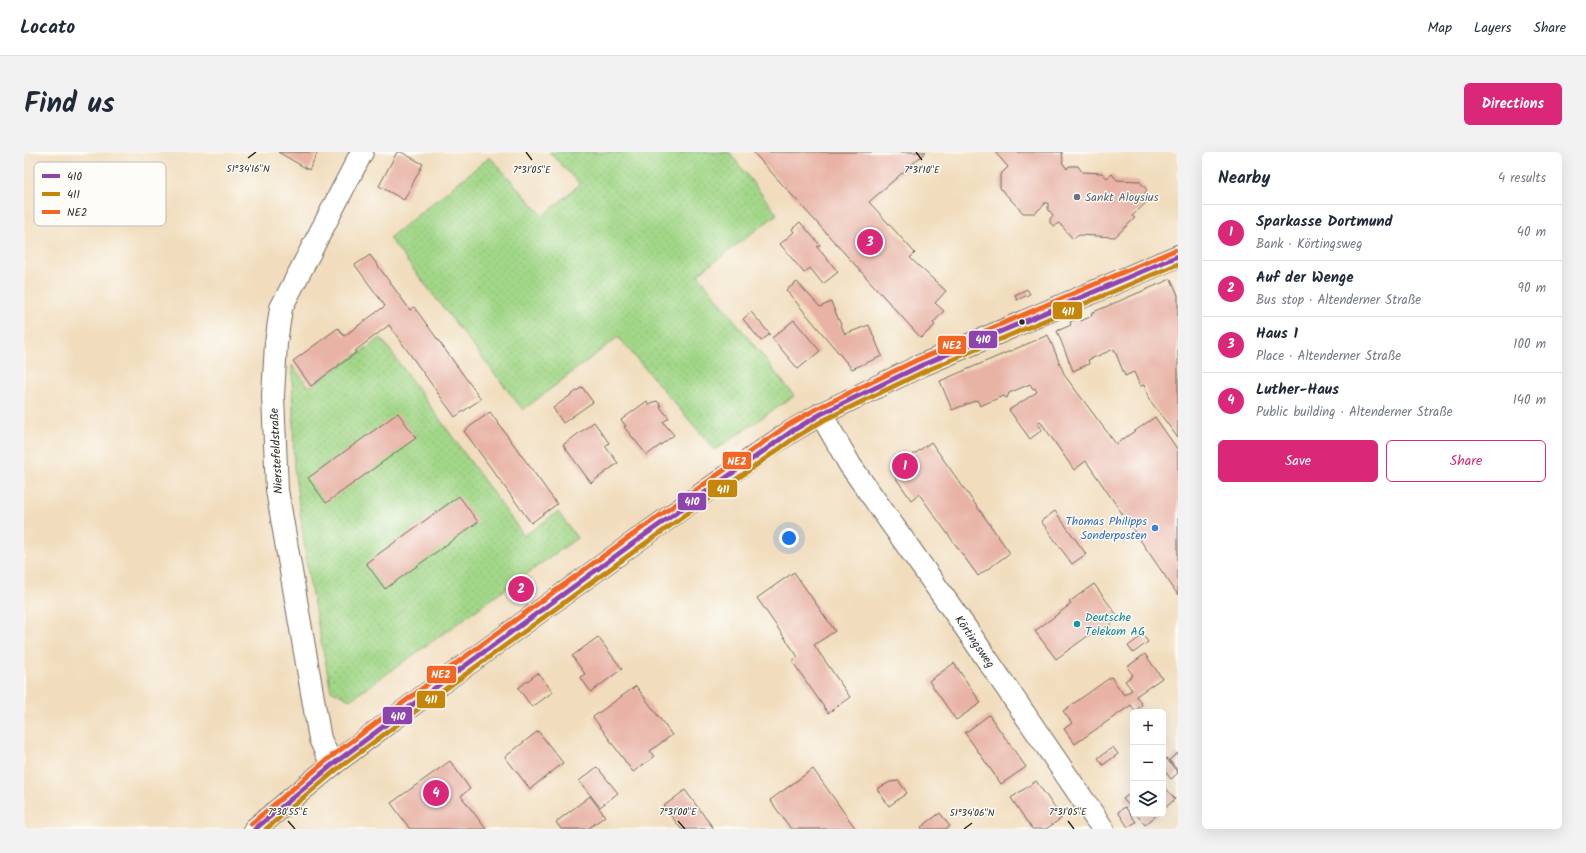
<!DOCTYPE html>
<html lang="en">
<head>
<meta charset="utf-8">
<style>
	:root { --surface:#fff; --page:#f2f2f3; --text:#1f2937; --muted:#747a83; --line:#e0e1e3; --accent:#db2777 }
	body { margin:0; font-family:Kalam,sans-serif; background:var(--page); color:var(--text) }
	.controls { position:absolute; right:12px; bottom:12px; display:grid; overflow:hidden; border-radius:6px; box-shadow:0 4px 16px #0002 }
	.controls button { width:36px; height:36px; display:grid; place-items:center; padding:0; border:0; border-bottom:1px solid var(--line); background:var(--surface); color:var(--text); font:20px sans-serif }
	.you { position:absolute; left:765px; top:386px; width:14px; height:14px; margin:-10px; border:3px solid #fff; border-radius:50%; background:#1a73e8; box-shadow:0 0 0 6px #1a73e833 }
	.badge { display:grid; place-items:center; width:26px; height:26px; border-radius:50%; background:var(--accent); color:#fff; font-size:13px; font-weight:700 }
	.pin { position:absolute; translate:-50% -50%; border:2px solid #fff; box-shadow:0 1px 4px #0006 }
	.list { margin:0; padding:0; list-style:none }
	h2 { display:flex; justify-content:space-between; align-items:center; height:52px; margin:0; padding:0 16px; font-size:17px }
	h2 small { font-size:13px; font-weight:400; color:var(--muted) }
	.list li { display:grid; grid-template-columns:26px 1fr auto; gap:12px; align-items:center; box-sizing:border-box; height:56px; padding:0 16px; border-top:1px solid var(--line) }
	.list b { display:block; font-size:15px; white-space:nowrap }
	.list p { margin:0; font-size:13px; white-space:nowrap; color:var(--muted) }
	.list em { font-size:13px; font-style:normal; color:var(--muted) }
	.actions { display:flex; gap:8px; padding:12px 16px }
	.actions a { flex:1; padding:9px 0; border:1px solid var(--accent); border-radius:6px; text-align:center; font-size:14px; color:var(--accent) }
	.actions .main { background:var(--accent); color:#fff }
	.icon { flex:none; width:22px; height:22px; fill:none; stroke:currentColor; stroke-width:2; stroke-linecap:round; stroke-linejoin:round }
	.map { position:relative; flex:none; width:1154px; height:677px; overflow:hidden; border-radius:6px }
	header { display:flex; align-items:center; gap:24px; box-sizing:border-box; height:56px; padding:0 20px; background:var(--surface); border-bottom:1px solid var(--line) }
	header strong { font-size:19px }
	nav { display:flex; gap:22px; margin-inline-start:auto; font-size:14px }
	.intro { display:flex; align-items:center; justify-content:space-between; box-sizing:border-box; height:96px; padding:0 24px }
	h1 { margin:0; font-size:28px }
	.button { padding:10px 18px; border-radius:6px; background:var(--accent); color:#fff; font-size:14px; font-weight:700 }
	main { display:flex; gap:24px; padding:0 24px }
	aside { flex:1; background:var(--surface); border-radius:6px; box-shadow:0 4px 16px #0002 }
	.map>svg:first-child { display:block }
	.grass { fill:url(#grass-dots); stroke:#66815a }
	.building { fill:#e8b2a5 }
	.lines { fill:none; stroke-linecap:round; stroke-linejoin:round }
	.minor-casing { stroke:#70695e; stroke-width:24 }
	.major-casing { stroke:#70695e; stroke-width:24 }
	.minor { stroke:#fff; stroke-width:22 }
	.major { stroke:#fff; stroke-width:22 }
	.bus-1-casing { stroke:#fdfcf7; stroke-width:8 }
	.bus-2-casing { stroke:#fdfcf7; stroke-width:8 }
	.bus-3-casing { stroke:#fdfcf7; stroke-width:8 }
	.bus-1 { stroke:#8e44ad; stroke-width:5 }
	.bus-2 { stroke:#c4870b; stroke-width:5 }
	.bus-3 { stroke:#f26522; stroke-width:5 }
	.ticks { fill:none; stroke:#2b2b2b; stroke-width:1.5 }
	.worship-dot { fill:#6b7280; stroke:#fdfcf7; stroke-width:1.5 }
	.bus-dot { fill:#2b2b2b; stroke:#fdfcf7; stroke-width:1.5 }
	.shop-dot { fill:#3f7fe0; stroke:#fdfcf7; stroke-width:1.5 }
	.culture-dot { fill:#0f9aa8; stroke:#fdfcf7; stroke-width:1.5 }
	.labels { text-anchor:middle; stroke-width:3; stroke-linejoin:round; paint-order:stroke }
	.worship-label { font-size:12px; fill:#5b616d; stroke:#fdfcf7; text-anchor:start }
	.street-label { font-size:12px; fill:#2b2b2b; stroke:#fdfcf7 }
	.shop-label { font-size:12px; fill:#366cbe; stroke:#fdfcf7; text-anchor:end }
	.culture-label { font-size:12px; fill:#0d838f; stroke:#fdfcf7; text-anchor:start }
	.key { fill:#fdfcf7; stroke:#bebdba; stroke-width:1 }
	.key-label { font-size:11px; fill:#2b2b2b }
	.ticks-label { font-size:10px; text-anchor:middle; fill:#2b2b2b; stroke:#fdfcf7; stroke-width:3; stroke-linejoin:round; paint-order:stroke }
	.line-badge { stroke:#fdfcf7; stroke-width:1.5 }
	.badge-label { font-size:11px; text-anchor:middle; font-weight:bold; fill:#fff }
</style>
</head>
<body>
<header>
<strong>Locato</strong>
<nav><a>Map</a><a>Layers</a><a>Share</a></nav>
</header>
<div class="intro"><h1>Find us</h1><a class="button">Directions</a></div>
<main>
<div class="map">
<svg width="1154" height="677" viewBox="0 0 1154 677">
	<defs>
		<pattern id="grass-dots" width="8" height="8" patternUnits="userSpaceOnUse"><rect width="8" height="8" fill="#a2d788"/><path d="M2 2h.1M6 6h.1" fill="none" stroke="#8cb976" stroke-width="1.8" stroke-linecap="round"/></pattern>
	</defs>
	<rect width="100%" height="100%" fill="#fdfcf7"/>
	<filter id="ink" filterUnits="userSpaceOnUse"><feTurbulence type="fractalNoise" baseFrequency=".025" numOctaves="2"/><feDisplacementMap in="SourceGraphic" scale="8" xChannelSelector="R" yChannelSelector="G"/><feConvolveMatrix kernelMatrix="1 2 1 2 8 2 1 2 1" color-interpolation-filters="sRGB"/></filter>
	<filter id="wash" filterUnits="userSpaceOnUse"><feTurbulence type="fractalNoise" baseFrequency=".012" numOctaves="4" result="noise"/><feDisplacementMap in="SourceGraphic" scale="16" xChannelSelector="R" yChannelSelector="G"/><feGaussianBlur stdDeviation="0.9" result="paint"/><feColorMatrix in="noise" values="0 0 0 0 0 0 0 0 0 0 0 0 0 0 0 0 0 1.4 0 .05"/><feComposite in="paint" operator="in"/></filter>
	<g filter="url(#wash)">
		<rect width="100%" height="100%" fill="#f1ddbd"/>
		<g class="grass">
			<polygon points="525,0 705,0 753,62 674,122 770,244 691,298 594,185 499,258 365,86 466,5 519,64 556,32"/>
			<polygon points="357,186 500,384 534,360 553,386 326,548 307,538 285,428 270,315 268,213 285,235"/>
		</g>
		<g id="blocks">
			<g class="building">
				<polygon points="254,0 293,0 293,2 285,18"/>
				<polygon points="373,0 377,0 399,12 380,48 355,34"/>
				<polygon points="729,0 902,0 845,50 891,101 886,106 922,139 911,151 920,159 909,171 911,173 897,186"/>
				<polygon points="971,0 1038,0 1039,9 1038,10 1043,17 1045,14 1054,14 1058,20 1078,21 1083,26 1088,22 1093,28 1115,29 1123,38 1120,42 1125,48 1108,64 1111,66 1091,85 1055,83 1049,87 1035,71 1030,74 1026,71 1026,67 1029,63 1024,57 1024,51 1020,51 1021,52 1011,61 999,61 976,36 976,23 984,15"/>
				<polygon points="776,70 796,93 793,95 814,120 799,132 786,116 780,121 756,92 770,80 768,77"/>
				<polygon points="346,103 386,158 390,155 457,247 431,265 365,173 331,199 332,201 287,234 269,209 314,176 320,184 361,154 331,113"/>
				<polygon points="1147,127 1154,143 1154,286 1125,247 1120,233 1116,234 1110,220 1101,224 1090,197 1064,208 1065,212 1049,219 1033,179 1047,173 1046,170 1056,165 1057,169 1068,164 1067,161"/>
				<polygon points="773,130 796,155 807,150 821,182 845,173 858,204 828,217 762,138"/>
				<polygon points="1003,137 1006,142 993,148 991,143"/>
				<polygon points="727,160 746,182 737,189 719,167"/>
				<polygon points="770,168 796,199 774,217 748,186"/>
				<polygon points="1024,183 1041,224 1092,292 1131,265 1154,298 1154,443 1062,309 1050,318 1016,269 1013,271 1018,278 1006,287 985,258 1013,240 1011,236 1009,237 1006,232 985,241 983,246 979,244 956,254 953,248 928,258 916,229"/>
				<polygon points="558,235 569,250 539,271 529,256"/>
				<polygon points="623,249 625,253 629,250 633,249 636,252 637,256 645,266 639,270 650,283 623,303 600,275 602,274 597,268"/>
				<polygon points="466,260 533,352 507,371 440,279"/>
				<polygon points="374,261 392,286 302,351 284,326"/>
				<polygon points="570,270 585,291 581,294 594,311 567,331 539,293"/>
				<polygon points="907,290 986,401 954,424 895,342 887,348 867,319"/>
				<polygon points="435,344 454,370 361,437 342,411"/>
				<polygon points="1031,359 1062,402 1048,412 1017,369"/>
				<polygon points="770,420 811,479 790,493 826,545 804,561 768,509 774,505 733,446"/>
				<polygon points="504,425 507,429 497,437 494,433"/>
				<polygon points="1070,432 1095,466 1070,484 1068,481 1032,507 1011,479 1047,452 1045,450"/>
				<polygon points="1119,483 1124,490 1109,501 1104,494"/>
				<polygon points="574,485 598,517 567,540 556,525 561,522 548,504"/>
				<polygon points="1121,502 1138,526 1112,544 1118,553 1111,559 1107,553 1051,592 1040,577 1048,571 1039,559 1087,525 1100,543 1108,538 1101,529 1109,523 1103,515"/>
				<polygon points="930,511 957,551 932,568 905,529"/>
				<polygon points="514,521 529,540 508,555 494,536"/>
				<polygon points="612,534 648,583 626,599 630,605 609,620 569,565"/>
				<polygon points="965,563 1002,615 977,632 941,581"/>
				<polygon points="514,579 539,611 506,637 481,605"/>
				<polygon points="1089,595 1094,602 1079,613 1074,606"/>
				<polygon points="1154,601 1154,619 1145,608"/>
				<polygon points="1142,606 1154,621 1147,627 1139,617 1139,609"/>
				<polygon points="426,609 446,637 437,644 462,677 386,677 367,651"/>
				<polygon points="573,615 594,641 576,655 555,629"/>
				<polygon points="789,617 832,677 767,677 746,648"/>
				<polygon points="875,629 883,641 865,654 853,637 866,630"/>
				<polygon points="1012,629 1038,666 1022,677 1008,677 987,646"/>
				<polygon points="1139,633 1151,647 1139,658"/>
				<polygon points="661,638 690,677 657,677 640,654"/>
				<polygon points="1109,639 1109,658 1099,647"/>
				<polygon points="566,644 581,664 564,677 537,677 532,670"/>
				<polygon points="1101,655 1112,670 1104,675 1094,660"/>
				<polygon points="916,661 926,674 921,677 898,677 897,675"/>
				<polygon points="1112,662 1134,662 1121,673"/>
			</g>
		</g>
	</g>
	<g filter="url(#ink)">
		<use href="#blocks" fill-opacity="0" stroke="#70695e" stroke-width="1"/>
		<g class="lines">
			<g class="minor-casing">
				<g id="minor">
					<path id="s1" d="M797 262 826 313 941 475 1079 677"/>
					<polyline points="308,613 296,587 253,338 249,244 252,191 257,156 338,0"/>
				</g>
			</g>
			<g class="major-casing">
				<polyline id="major" points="231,677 308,613 416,532 608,392 744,295 768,279 797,262 896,214 1154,104"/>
			</g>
			<use href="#minor" class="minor"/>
			<use href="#major" class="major"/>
			<g class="bus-1-casing">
				<polyline id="bus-1" points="231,677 308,613 416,532 608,392 768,279 797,262 896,214 1154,104"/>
			</g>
			<g class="bus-2-casing">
				<polyline id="bus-2" points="242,677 312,618 420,538 612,398 772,285 800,268 899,220 1154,112"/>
			</g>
			<g class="bus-3-casing">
				<polyline id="bus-3" points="227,672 304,607 412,526 604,386 764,273 794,256 893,208 1151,98"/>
			</g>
			<use href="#bus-1" class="bus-1"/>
			<use href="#bus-2" class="bus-2"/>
			<use href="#bus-3" class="bus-3"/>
		</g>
	</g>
	<path class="ticks" d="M502 0 508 8M892 0 898 8M224 6 232 0M264 669 271 677M654 669 661 677M1044 669 1050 677M940 677 948 671"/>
	<circle class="worship-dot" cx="1053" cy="45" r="4"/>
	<circle class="bus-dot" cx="998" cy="170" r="3.5"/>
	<circle class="shop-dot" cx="1131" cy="376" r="4"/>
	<circle class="culture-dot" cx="1053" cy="472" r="4"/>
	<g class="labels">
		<g class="worship-label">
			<text x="1061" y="49">Sankt Aloysius</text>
		</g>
		<g class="street-label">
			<text transform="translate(252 299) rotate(-93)" y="4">Nierstefeldstraße</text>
			<text dy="4" stroke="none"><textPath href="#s1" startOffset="275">Körtingsweg</textPath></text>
		</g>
		<g class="shop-label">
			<text x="1123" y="373">Thomas Philipps<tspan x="1123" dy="14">Sonderposten</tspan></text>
		</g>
		<g class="culture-label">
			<text x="1061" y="469">Deutsche<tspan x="1061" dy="14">Telekom AG</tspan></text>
		</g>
	</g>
	<rect x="10" y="10" width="132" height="64" rx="6" class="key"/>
	<rect x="18" y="22" width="18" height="4" fill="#8e44ad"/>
	<rect x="18" y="40" width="18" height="4" fill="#c4870b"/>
	<rect x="18" y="58" width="18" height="4" fill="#f26522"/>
	<g class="key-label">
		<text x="43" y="28">410</text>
		<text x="43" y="46">411</text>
		<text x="43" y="64">NE2</text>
	</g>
	<g class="ticks-label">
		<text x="224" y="20">51°34'16"N</text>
		<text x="508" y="21">7°31'05"E</text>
		<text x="898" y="21">7°31'10"E</text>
		<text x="264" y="663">7°30'55"E</text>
		<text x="654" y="663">7°31'00"E</text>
		<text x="1044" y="663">7°31'05"E</text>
		<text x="948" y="664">51°34'06"N</text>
	</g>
	<g class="line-badge">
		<rect x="1028" y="149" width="31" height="19" rx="4" fill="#c4870b"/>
		<rect x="944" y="178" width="30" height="19" rx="4" fill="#8e44ad"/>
		<rect x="913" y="183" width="30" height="20" rx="4" fill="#f26522"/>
		<rect x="698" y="299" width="30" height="19" rx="4" fill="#f26522"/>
		<rect x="683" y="327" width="31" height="19" rx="4" fill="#c4870b"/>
		<rect x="653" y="340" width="30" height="19" rx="4" fill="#8e44ad"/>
		<rect x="402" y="513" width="31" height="19" rx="4" fill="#f26522"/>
		<rect x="392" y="538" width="30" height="19" rx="4" fill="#c4870b"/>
		<rect x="358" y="554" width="31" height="19" rx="4" fill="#8e44ad"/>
	</g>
	<g class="badge-label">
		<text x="1044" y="163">411</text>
		<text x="959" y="191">410</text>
		<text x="928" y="197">NE2</text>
		<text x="713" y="313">NE2</text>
		<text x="699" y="341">411</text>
		<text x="668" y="353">410</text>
		<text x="417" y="526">NE2</text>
		<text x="407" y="551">411</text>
		<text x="374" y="568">410</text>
	</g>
</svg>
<div class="controls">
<button>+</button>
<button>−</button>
<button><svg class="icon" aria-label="layers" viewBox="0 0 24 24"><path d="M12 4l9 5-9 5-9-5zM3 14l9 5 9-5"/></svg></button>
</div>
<div class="you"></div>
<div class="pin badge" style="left:881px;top:314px">1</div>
<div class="pin badge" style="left:497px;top:437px">2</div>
<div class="pin badge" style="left:846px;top:90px">3</div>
<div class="pin badge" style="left:412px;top:641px">4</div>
</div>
<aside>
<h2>Nearby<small>4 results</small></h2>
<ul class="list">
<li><span class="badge">1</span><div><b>Sparkasse Dortmund</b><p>Bank · Körtingsweg</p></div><em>40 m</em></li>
<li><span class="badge">2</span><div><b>Auf der Wenge</b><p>Bus stop · Altenderner Straße</p></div><em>90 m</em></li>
<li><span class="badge">3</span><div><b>Haus 1</b><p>Place · Altenderner Straße</p></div><em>100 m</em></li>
<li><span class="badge">4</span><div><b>Luther-Haus</b><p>Public building · Altenderner Straße</p></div><em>140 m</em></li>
</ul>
<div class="actions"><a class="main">Save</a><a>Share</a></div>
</aside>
</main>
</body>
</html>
